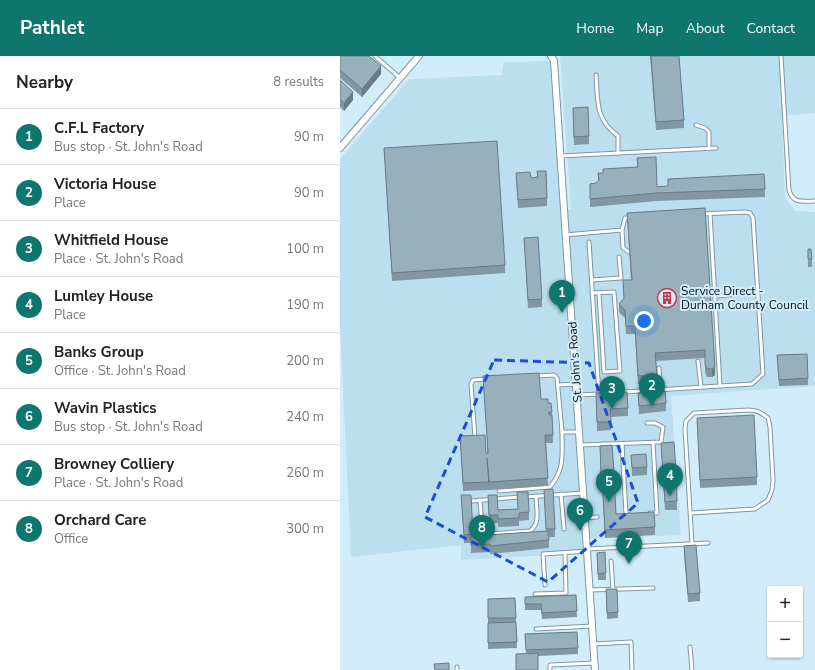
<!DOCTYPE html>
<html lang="en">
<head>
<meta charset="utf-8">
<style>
	:root { --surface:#fff; --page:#f6f6f6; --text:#222; --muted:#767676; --line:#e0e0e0; --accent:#0f766e }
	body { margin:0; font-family:"Nunito Sans",sans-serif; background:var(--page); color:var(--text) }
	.controls { position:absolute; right:12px; bottom:12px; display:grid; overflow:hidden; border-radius:4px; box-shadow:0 1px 3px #0004 }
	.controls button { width:36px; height:36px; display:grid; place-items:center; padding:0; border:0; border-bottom:1px solid var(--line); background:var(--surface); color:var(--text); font:20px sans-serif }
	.you { position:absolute; left:304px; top:265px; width:14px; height:14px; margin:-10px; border:3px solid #fff; border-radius:50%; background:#1a73e8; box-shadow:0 0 0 6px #1a73e833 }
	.badge { display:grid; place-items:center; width:26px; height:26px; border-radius:50%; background:var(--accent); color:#fff; font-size:13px; font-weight:700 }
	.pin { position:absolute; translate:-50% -33px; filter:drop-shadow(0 1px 2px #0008) }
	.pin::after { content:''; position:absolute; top:21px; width:14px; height:12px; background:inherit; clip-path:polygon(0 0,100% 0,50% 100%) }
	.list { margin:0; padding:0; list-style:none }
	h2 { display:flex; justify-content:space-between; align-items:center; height:52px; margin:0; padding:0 16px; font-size:17px }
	h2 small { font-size:13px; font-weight:400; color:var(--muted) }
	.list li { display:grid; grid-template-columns:26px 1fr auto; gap:12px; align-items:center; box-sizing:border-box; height:56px; padding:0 16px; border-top:1px solid var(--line) }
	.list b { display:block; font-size:15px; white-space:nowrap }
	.list p { margin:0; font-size:13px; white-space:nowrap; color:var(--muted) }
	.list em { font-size:13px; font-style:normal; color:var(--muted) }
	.map { position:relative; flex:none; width:475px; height:614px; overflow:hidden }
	header { display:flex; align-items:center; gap:24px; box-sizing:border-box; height:56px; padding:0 20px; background:var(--accent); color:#fff }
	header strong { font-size:19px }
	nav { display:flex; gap:22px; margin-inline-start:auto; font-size:14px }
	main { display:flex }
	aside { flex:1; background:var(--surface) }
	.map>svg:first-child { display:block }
	.built { fill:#bcdfef }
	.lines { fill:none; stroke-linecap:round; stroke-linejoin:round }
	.lane-casing { stroke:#7e97a3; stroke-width:5 }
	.street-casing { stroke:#7e97a3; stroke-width:8 }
	.lane { stroke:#fff; stroke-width:3 }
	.street { stroke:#fff; stroke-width:6 }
	.wall { fill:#8197a2 }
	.shaded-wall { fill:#697b84 }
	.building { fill:#96b0bc; stroke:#697b84 }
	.marked { fill:none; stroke:#1d4ed8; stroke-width:3; stroke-dasharray:8 5; stroke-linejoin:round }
	.labels { text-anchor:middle; stroke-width:4; stroke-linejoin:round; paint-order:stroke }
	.poi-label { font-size:12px; fill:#071015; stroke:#d2edfa; text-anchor:start }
	.street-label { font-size:12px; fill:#071015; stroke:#d2edfa }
</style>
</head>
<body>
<header>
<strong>Pathlet</strong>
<nav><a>Home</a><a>Map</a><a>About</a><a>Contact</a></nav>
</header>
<main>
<aside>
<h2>Nearby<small>8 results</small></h2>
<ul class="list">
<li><span class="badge">1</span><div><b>C.F.L Factory</b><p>Bus stop · St. John's Road</p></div><em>90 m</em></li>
<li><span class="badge">2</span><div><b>Victoria House</b><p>Place</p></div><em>90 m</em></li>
<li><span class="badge">3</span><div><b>Whitfield House</b><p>Place · St. John's Road</p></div><em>100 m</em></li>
<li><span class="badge">4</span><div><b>Lumley House</b><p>Place</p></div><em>190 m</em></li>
<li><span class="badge">5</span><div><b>Banks Group</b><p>Office · St. John's Road</p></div><em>200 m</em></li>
<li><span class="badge">6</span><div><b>Wavin Plastics</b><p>Bus stop · St. John's Road</p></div><em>240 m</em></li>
<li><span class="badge">7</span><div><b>Browney Colliery</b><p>Place · St. John's Road</p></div><em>260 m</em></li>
<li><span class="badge">8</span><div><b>Orchard Care</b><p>Office</p></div><em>300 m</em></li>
</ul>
</aside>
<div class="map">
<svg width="475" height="614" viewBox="0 0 475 614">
	<rect width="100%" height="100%" fill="#d2edfa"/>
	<polygon class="built" points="220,0 475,0 475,57 442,60 445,141 455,155 475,156 475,330 331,340 341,479 247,483 248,497 121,504 121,489 11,501 0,272 0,103 69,23 162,19 164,6 214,5 224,154 231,153"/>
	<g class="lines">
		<g class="lane-casing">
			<g id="lane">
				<polyline points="35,0 60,22"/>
				<path d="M441 0 449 134C453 148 462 145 475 145"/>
				<path d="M256 19C258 46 255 63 278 80V97"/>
				<polyline points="356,69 365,72 369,76 369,92"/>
				<polyline points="221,100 376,92"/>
				<polyline points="370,157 380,330"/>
				<polyline points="282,174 285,162 289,162"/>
				<polyline points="225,179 282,174 283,192 289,196"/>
				<polyline points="249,186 259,338"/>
				<polyline points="252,224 281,222 279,201"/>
				<polyline points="252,237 274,236 280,315 264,316 259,237"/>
				<polyline points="376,240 419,236"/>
				<polyline points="358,305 361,331"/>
				<polyline points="319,312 320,334"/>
				<polyline points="197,320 214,319 217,322 222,376"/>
				<polyline points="218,329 236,328"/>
				<polyline points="284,336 412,328 423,318 413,162 410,157 405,156 361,158"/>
				<polyline points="238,339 259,338"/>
				<polyline points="135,381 131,328 133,324 147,323"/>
				<polyline points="282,388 286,458 288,458"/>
				<polyline points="241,389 321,386 323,371 315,367 307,367"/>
				<path d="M159 435 210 431C225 413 222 398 222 376H238"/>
				<polyline points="221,438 224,473"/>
				<polyline points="185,441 243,437"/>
				<path d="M140 444 142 471 149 478 190 475C201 467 196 453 196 440"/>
				<polyline points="133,445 179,441"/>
				<polyline points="310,457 317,457 313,387"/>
				<path d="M351 457 415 453 428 444 432 434 433 424 430 371 428 362C422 357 417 354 408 354L354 357 346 365 345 373 352 487"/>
				<polyline points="245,462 257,461"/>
				<polyline points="247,493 368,487"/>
				<polyline points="271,505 273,533"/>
				<polyline points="205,529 203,498 248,495"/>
				<polyline points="250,534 313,532"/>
				<polyline points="195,538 226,537 225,497"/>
				<polyline points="196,573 252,570"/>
				<polyline points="254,588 291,586 292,614"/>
				<polyline points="350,591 352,614"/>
				<polyline points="117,611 117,614"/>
				<polyline points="210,614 210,609 255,607"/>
			</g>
		</g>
		<g class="street-casing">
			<g id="street">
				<polyline points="211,0 214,5 255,614"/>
				<polyline points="0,92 79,0"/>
			</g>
		</g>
		<use href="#lane" class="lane"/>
		<use href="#street" class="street"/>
	</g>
	<g class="wall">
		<polygon points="0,0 41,18 22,41 0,22"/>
		<polygon points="310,0 339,0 344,64 344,72 316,74"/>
		<polygon points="0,24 13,44 4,55 0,51"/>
		<polygon points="233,52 249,80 249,88 234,89"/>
		<polygon points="44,92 165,209 165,217 52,225"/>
		<polygon points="297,102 317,131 328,130 328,123 425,133 425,141 317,145 250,151 250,128 256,127 258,124 258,117 263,117 297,111"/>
		<polygon points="197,115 207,142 207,150 178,152 176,117 191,122 197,121"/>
		<polygon points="365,152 375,319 372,321 367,321 365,316 365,302 316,305 317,327 298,328 295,278 286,278 285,262 279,256 279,248 284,243 283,224 291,224 287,157"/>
		<polygon points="184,182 202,243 202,251 188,252"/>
		<polygon points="468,193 472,203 472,211 468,211"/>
		<polygon points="437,299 468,322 468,329 439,330"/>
		<polygon points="143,320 201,343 208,347 212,356 213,379 213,387 206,387 208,430 149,434 149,426 149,434 123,435 120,380 146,397 148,397"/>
		<polygon points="256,337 288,352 288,360 270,361 271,374 257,375"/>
		<polygon points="298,337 326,347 326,355 299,358"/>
		<polygon points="357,362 417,421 417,429 360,432"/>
		<polygon points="321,387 336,415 337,454 325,454"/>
		<polygon points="272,389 276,458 315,471 315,479 265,482 262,425 261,425 260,390"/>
		<polygon points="291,399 307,411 307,419 292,420"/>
		<polygon points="204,434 215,473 215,481 209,481 209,492 150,498 150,496 131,497 131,487 124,487 121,439 131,439 133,480 206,475"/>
		<polygon points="177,436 189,456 189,464 179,465 179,470 158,471 158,467 149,467 148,439 158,454 178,453"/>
		<polygon points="344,490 360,537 360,545 348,546 344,498"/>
		<polygon points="257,497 266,517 266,524 258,524"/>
		<polygon points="266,533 278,556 278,562 267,563"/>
		<polygon points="236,539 237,561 202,563 201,554 185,554 185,541"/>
		<polygon points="175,542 177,592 148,593 148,543"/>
		<polygon points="237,576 238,598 198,600 186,598 185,578"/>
	</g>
	<g class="shaded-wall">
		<polygon points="41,10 41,18 22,41 22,33"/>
		<polygon points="13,36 13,44 4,55 4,47"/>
		<polygon points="375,311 375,319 372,321 372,313"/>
	</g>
	<g class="building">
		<polygon points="0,0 29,0 41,10 22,33 0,14"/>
		<polygon points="311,0 339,0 344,64 316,66"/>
		<polygon points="0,24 13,36 4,47 0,43"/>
		<polygon points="248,51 249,80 234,81 233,52"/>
		<polygon points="157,85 165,209 52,217 44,92"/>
		<polygon points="316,101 317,131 328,130 328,123 424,118 425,133 317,137 250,143 250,128 256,127 259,124 258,117 263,117 263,113 298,111 297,102"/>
		<polygon points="197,115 206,115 207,142 178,144 176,117 190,116 191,122 198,121"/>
		<polygon points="365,152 375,311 372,313 367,313 365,308 365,294 315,297 317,319 298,320 295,270 286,270 285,254 279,248 284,242 283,224 292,224 287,157"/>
		<polygon points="198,181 202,243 188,244 184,182"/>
		<polygon points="468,193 471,193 472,203 468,203"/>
		<polygon points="467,298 468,322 439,324 437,299"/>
		<polygon points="199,317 201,343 208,343 208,347 211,347 212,356 209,356 209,359 212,359 213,379 205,379 208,422 149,426 147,402 149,426 123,427 120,380 145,379 146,397 148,397 143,320"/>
		<polygon points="325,335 326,347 299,350 298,337"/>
		<polygon points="287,336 288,352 270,353 271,366 257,366 256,337"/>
		<polygon points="414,359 417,421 360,424 357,362"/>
		<polygon points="334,386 336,415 323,416 321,387"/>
		<polygon points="272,389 274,416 261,417 260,390"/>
		<polygon points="306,398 307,411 292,412 291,399"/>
		<polygon points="336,418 337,445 325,446 323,419"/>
		<polygon points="274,420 276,458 314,456 315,471 265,474 262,421"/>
		<polygon points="213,433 215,473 206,473 204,434"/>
		<polygon points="177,436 188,436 189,456 179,457 179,462 158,463 158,459 149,459 148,439 157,439 158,454 178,453"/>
		<polygon points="121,439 131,439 133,478 124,479"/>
		<polygon points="208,475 209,484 150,490 150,488 131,489 131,480"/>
		<polygon points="356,489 360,537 348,538 344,490"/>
		<polygon points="265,496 266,517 258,518 257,497"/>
		<polygon points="266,533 277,533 278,556 267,557"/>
		<polygon points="236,539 237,555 202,557 201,548 185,548 185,541"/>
		<polygon points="175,542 176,562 148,562 148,543"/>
		<polygon points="176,566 177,586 148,587 148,567"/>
		<polygon points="237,576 238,592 186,594 185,578"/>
		<polygon points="198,597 198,614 176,614 176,598"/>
		<polygon points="109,607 109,614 95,614 94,608"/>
	</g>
	<path class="marked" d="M154 304 249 307 298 447 208 526 85 461Z"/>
	<defs>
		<g id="building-ring" transform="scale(1)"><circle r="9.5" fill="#d2edfa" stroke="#c73745" stroke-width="1.5"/><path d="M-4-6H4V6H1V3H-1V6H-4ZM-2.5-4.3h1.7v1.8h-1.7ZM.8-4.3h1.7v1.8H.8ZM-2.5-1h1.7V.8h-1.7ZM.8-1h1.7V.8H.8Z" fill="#c73745"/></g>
	</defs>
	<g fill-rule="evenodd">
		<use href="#building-ring" x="327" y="242"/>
	</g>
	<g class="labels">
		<g class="poi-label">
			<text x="341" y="239">Service Direct -<tspan x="341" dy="14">Durham County Council</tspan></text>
		</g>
		<g class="street-label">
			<text transform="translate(235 306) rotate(-94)" y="4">St. John's Road</text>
		</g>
	</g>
</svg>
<div class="controls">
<button>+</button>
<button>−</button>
</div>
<div class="you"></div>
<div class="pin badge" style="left:222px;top:257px">1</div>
<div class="pin badge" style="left:312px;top:350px">2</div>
<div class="pin badge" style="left:272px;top:353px">3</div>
<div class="pin badge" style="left:330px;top:440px">4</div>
<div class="pin badge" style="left:269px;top:446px">5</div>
<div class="pin badge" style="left:240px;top:475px">6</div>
<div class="pin badge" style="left:289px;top:508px">7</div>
<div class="pin badge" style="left:142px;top:492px">8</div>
</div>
</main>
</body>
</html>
